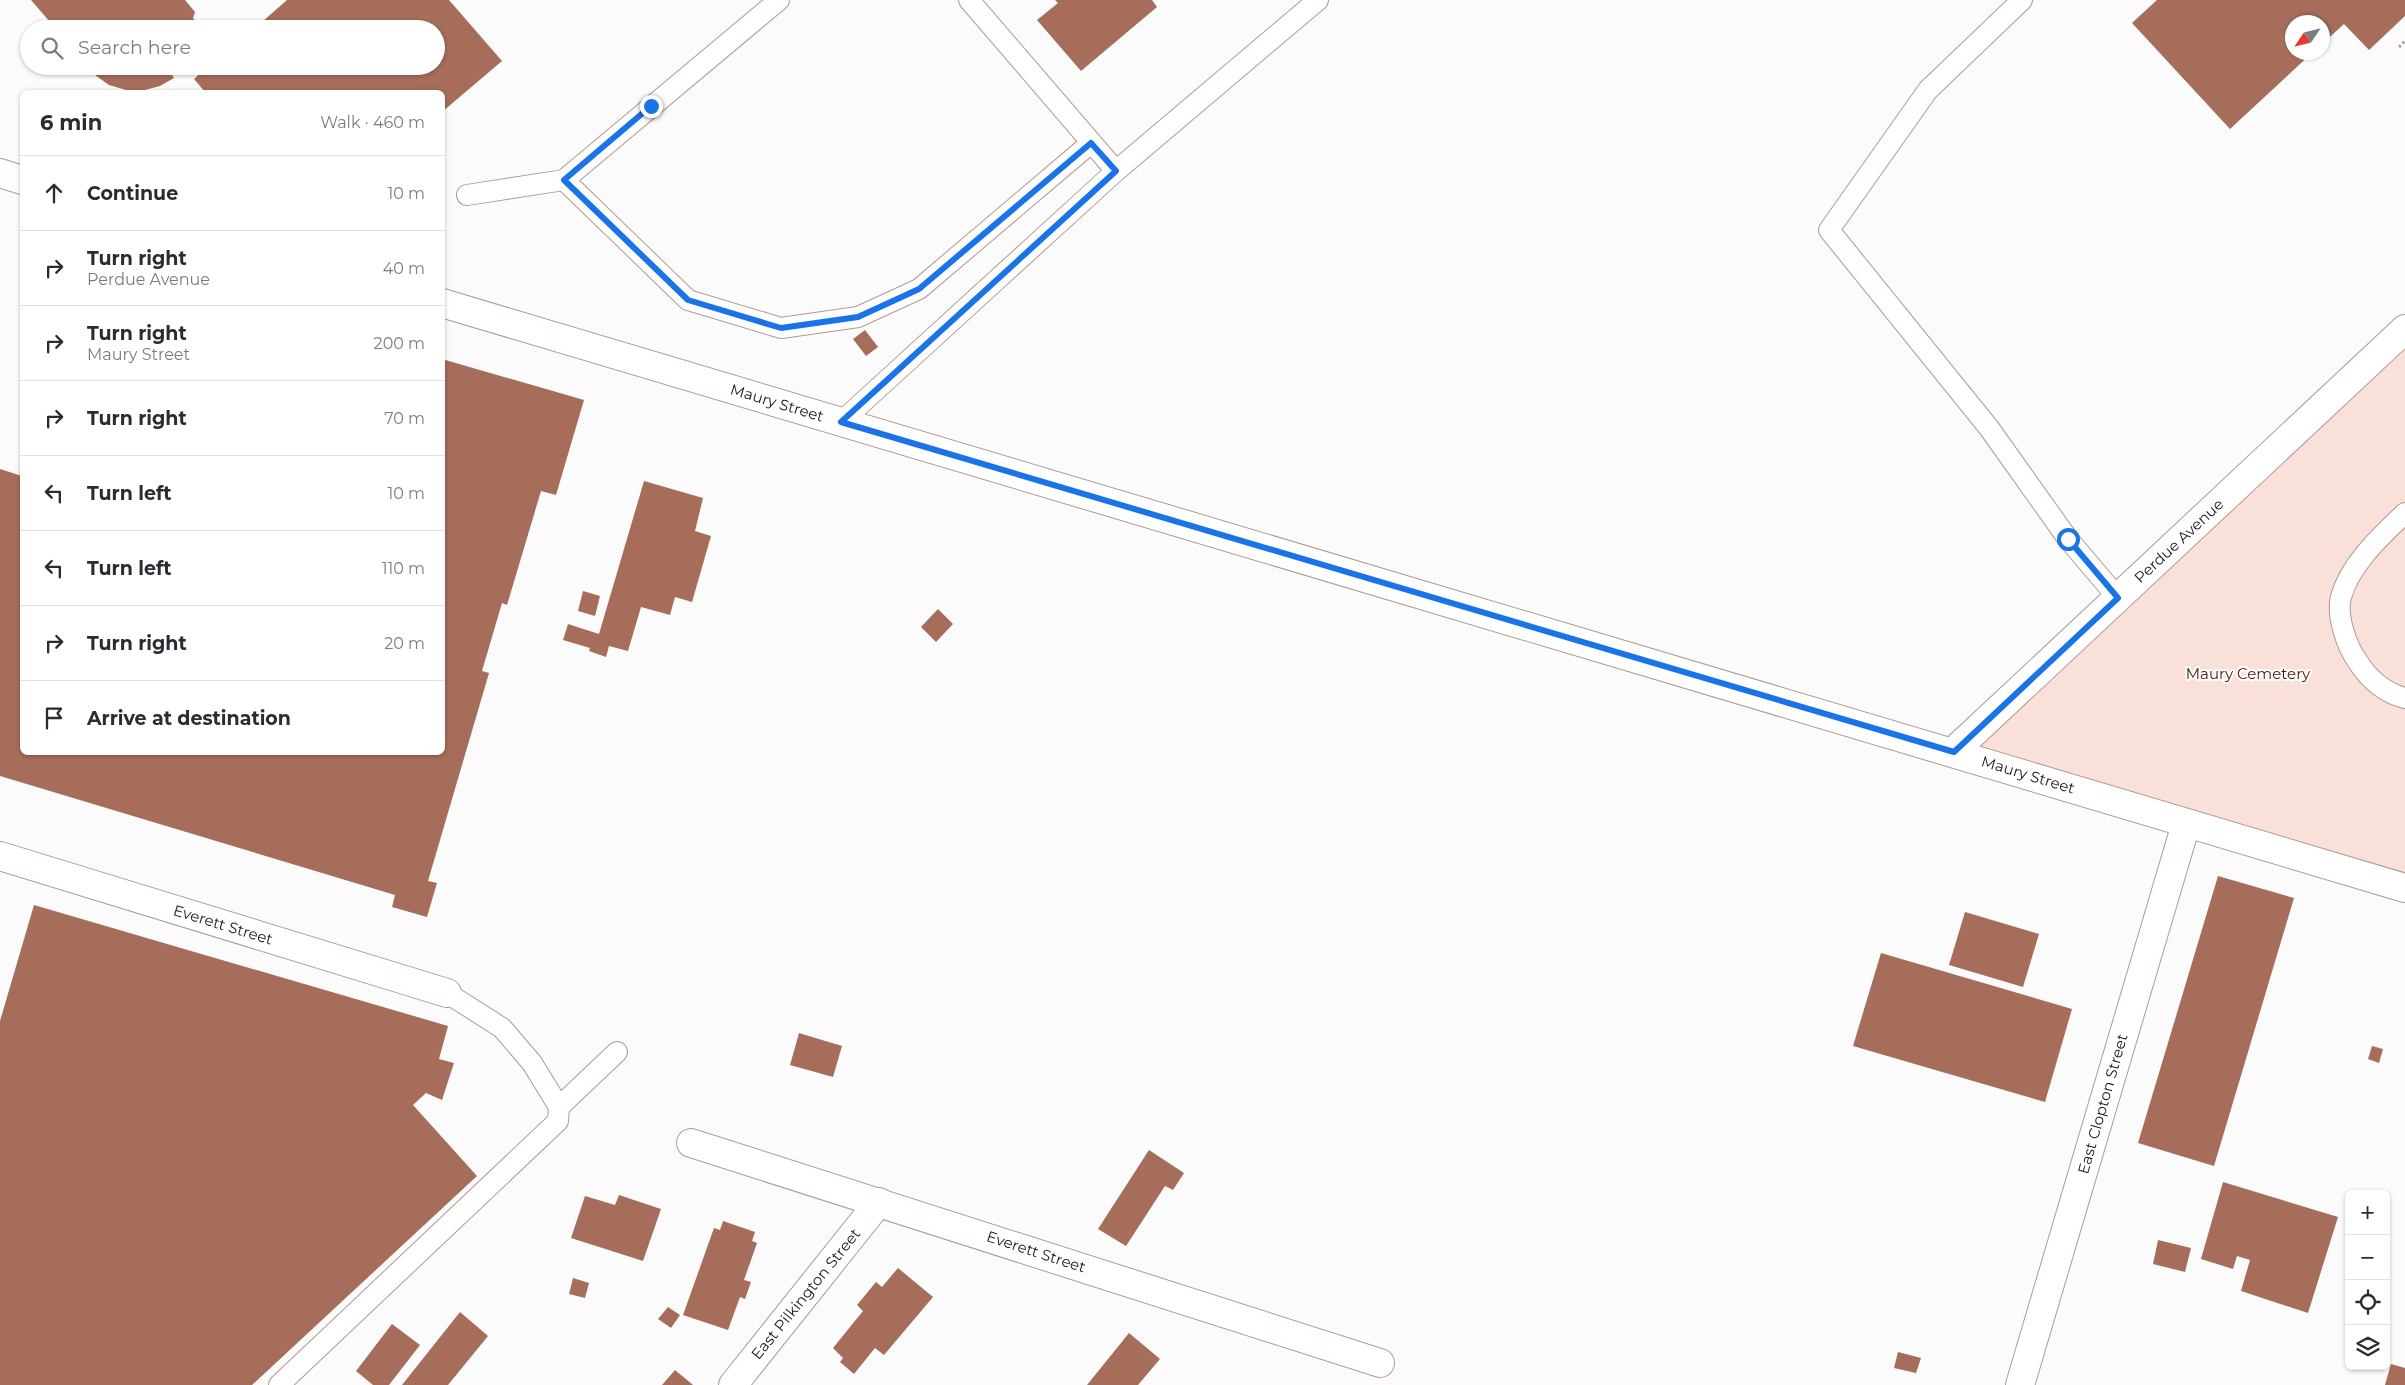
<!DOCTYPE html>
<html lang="en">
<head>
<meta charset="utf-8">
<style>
	:root { --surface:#fff; --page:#f2f2f3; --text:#2b2b33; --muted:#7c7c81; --line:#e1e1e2 }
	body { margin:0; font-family:Montserrat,sans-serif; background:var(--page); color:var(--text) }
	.controls { position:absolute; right:15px; bottom:15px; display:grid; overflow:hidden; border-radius:8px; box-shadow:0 1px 4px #0004 }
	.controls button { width:45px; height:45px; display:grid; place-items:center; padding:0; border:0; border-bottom:1px solid var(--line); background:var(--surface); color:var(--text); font:25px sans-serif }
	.compass { position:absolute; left:2285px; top:15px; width:45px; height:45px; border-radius:50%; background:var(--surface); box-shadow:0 1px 4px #0004; rotate:235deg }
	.stop { position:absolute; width:15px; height:15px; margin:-11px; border:4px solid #1a73e8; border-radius:50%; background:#fff }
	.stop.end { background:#1a73e8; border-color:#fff; box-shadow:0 1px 5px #0008 }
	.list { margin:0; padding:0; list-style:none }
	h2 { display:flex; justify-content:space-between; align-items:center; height:65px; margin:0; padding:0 20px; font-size:21px }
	h2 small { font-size:16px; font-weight:400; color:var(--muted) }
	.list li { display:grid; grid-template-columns:32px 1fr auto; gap:15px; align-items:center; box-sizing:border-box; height:75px; padding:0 20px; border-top:1px solid var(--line) }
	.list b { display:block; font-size:19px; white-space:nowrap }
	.list p { margin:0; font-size:16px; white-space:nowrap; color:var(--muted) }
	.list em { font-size:16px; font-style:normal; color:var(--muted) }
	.icon { flex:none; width:28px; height:28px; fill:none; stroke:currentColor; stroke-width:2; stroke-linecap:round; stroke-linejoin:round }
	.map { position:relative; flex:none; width:2405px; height:1385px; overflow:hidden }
	.search { position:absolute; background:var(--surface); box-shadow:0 1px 4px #0004; left:20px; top:20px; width:425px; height:55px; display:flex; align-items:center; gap:12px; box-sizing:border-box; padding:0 18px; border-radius:28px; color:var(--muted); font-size:19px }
	.panel { position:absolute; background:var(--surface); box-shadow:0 1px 4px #0004; left:20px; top:90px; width:425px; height:665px; border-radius:8px }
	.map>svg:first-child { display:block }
	.green { fill:#f9e1da }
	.building { fill:#a56d5a }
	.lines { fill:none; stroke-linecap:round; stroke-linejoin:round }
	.lane-casing { stroke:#b39990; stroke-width:22 }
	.street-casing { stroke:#b39990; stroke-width:30 }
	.secondary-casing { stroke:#b39990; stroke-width:30 }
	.path { stroke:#a6a2a1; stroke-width:3; stroke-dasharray:2.5 2.5; stroke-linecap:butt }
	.lane { stroke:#fff; stroke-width:20 }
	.street { stroke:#fff; stroke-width:28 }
	.secondary { stroke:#fff; stroke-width:28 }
	.route { stroke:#1a73e8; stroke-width:6 }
	.labels { text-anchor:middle; stroke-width:4; stroke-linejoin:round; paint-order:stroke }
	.street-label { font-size:15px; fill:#1f1613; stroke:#fff }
	.park-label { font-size:15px; fill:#4c1603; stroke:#fff }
</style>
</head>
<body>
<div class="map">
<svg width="2405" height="1385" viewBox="0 0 2405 1385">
	<rect width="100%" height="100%" fill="#fbfbfb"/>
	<polygon class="green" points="2405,317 2405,883 1934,748"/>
	<g class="building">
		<polygon points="31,0 185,0 195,12 193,18 201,29 56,29"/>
		<polygon points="287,0 449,0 502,61 442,112 442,92 205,92 194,79 208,66 436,66 436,29 254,29"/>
		<polygon points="1055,0 1152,0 1157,7 1081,71 1037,20 1058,3"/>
		<polygon points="2157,0 2405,0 2405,16 2369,50 2344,24 2322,44 2322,22 2292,22 2292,52 2313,52 2230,129 2132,23"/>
		<polygon points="88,66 173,66 170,72 174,78 160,86 145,90 126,90 109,85 95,75"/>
		<polygon points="865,330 878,347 866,356 853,339"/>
		<polygon points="442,359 584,400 556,495 541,491 507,605 502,603 482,671 489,673 428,881 437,883 427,917 392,907 395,895 0,776 0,469 22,476 22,752 442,752"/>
		<polygon points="644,481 703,498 695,531 711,536 692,602 675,597 670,615 641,607 628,651 609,646 606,657 589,651 590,648 563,640 568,624 599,634"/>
		<polygon points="583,591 600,596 595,616 578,611"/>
		<polygon points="938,609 953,624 936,642 921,627"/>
		<polygon points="2218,876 2294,898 2214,1166 2138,1143"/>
		<polygon points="34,905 448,1026 439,1059 454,1063 442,1100 426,1093 413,1105 477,1176 252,1385 0,1385 0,1021"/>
		<polygon points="1965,912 2039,934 2023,987 1949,965"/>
		<polygon points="1881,953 2072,1009 2045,1102 1853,1046"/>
		<polygon points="799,1033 842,1046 833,1077 790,1065"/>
		<polygon points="2372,1046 2383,1049 2379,1063 2368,1059"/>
		<polygon points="1149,1150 1184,1173 1173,1190 1165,1186 1126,1246 1098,1229"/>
		<polygon points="2223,1182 2338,1217 2308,1313 2241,1291 2250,1260 2237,1256 2233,1269 2201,1259"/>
		<polygon points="619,1195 661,1209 643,1261 571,1238 585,1196 615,1205"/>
		<polygon points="723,1221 755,1232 752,1241 757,1243 744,1280 751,1282 745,1299 740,1297 728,1330 683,1315 714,1228 720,1230"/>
		<polygon points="2158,1240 2191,1248 2185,1272 2153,1264"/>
		<polygon points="898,1268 933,1297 884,1355 875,1348 854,1374 840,1362 843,1358 833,1348 863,1311 857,1305 876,1282 882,1287"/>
		<polygon points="573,1278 589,1283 585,1298 569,1294"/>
		<polygon points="668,1307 680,1315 671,1328 658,1319"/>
		<polygon points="460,1312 488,1336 448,1385 402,1385"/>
		<polygon points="392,1324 420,1345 389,1385 373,1385 356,1371"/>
		<polygon points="1129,1333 1160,1359 1138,1385 1087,1385"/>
		<polygon points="1898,1352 1921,1358 1916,1373 1894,1368"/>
		<polygon points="2391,1364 2405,1368 2405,1385 2385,1385"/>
		<polygon points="675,1370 693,1385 662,1385"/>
	</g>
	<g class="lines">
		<g class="lane-casing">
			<g id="lane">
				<polyline points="2022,0 1928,90 1829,230 1989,428 2068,539 2118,598"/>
				<polyline points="1116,171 1318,0"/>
				<polyline points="564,180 688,300 781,328 858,317 919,289 1091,143"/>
				<polyline points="467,195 564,180 779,0"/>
				<polyline points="841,422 1116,171 969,0"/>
				<path d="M2405 513C2381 536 2350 564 2341 597 2336 616 2347 647 2358 662 2369 679 2385 693 2405 698"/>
				<polyline points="559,1107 617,1052"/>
				<polyline points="279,1385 558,1121 559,1107 532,1063 502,1028 447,993"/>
			</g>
		</g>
		<g class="street-casing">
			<g id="street">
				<polyline points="1953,752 2405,329"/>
				<polyline points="0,856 447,993"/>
				<polyline points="691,1143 1380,1363"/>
				<polyline points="733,1385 879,1202"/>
			</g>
		</g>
		<g class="secondary-casing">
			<g id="secondary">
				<polyline points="0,173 22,180"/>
				<polyline points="442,303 2405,888"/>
				<polyline points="2020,1385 2186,824"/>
			</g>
		</g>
		<polyline class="path" points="2399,47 2405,41"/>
		<use href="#lane" class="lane"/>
		<use href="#street" class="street"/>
		<use href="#secondary" class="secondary"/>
	</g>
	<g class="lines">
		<polyline class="route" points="651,106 564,180 688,300 781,328 858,317 919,289 1091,143 1116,171 841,422 1954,752 2118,598 2068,539"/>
	</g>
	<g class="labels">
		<g class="street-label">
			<text transform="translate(777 403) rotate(17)" y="5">Maury Street</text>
			<text transform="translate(2179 541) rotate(-43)" y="5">Perdue Avenue</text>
			<text transform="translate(2028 775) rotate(17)" y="5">Maury Street</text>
			<text transform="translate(223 925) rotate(17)" y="5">Everett Street</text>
			<text transform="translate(2103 1104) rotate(-74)" y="5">East Clopton Street</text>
			<text transform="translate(1036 1252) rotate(18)" y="5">Everett Street</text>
			<text transform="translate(806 1294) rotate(-51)" y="5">East Pilkington Street</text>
		</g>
		<g class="park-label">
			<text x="2248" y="679">Maury Cemetery</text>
		</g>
	</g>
</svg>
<div class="controls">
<button>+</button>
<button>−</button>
<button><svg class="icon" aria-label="locate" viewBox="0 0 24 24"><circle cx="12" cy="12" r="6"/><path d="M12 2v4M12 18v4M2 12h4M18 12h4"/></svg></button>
<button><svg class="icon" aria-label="layers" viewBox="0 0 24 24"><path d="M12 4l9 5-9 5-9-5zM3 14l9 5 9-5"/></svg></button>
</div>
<svg class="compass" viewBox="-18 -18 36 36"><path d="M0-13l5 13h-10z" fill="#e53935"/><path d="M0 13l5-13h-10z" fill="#7c7c81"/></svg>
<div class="stop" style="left:2068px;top:539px"></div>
<div class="stop end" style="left:651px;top:106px"></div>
<div class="search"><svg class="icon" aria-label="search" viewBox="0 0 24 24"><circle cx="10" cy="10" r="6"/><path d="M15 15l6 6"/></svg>Search here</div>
<section class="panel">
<h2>6 min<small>Walk · 460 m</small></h2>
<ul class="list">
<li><svg class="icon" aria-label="ahead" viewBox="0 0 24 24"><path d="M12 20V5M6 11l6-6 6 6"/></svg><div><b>Continue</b></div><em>10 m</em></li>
<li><svg class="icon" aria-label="right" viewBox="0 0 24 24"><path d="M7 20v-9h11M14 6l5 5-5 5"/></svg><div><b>Turn right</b><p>Perdue Avenue</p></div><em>40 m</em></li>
<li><svg class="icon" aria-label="right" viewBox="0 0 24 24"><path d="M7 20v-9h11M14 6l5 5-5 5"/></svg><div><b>Turn right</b><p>Maury Street</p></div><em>200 m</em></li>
<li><svg class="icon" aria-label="right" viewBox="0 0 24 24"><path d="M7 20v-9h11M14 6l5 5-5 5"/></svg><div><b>Turn right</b></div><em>70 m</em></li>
<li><svg class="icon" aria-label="left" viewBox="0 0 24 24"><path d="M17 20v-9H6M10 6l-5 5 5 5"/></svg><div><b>Turn left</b></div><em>10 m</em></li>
<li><svg class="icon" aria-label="left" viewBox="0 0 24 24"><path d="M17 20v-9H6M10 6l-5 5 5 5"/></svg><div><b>Turn left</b></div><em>110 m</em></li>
<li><svg class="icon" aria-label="right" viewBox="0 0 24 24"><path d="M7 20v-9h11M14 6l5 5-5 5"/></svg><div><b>Turn right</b></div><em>20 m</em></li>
<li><svg class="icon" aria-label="arrive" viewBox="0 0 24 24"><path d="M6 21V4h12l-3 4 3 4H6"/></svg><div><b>Arrive at destination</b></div></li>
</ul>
</section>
</div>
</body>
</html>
